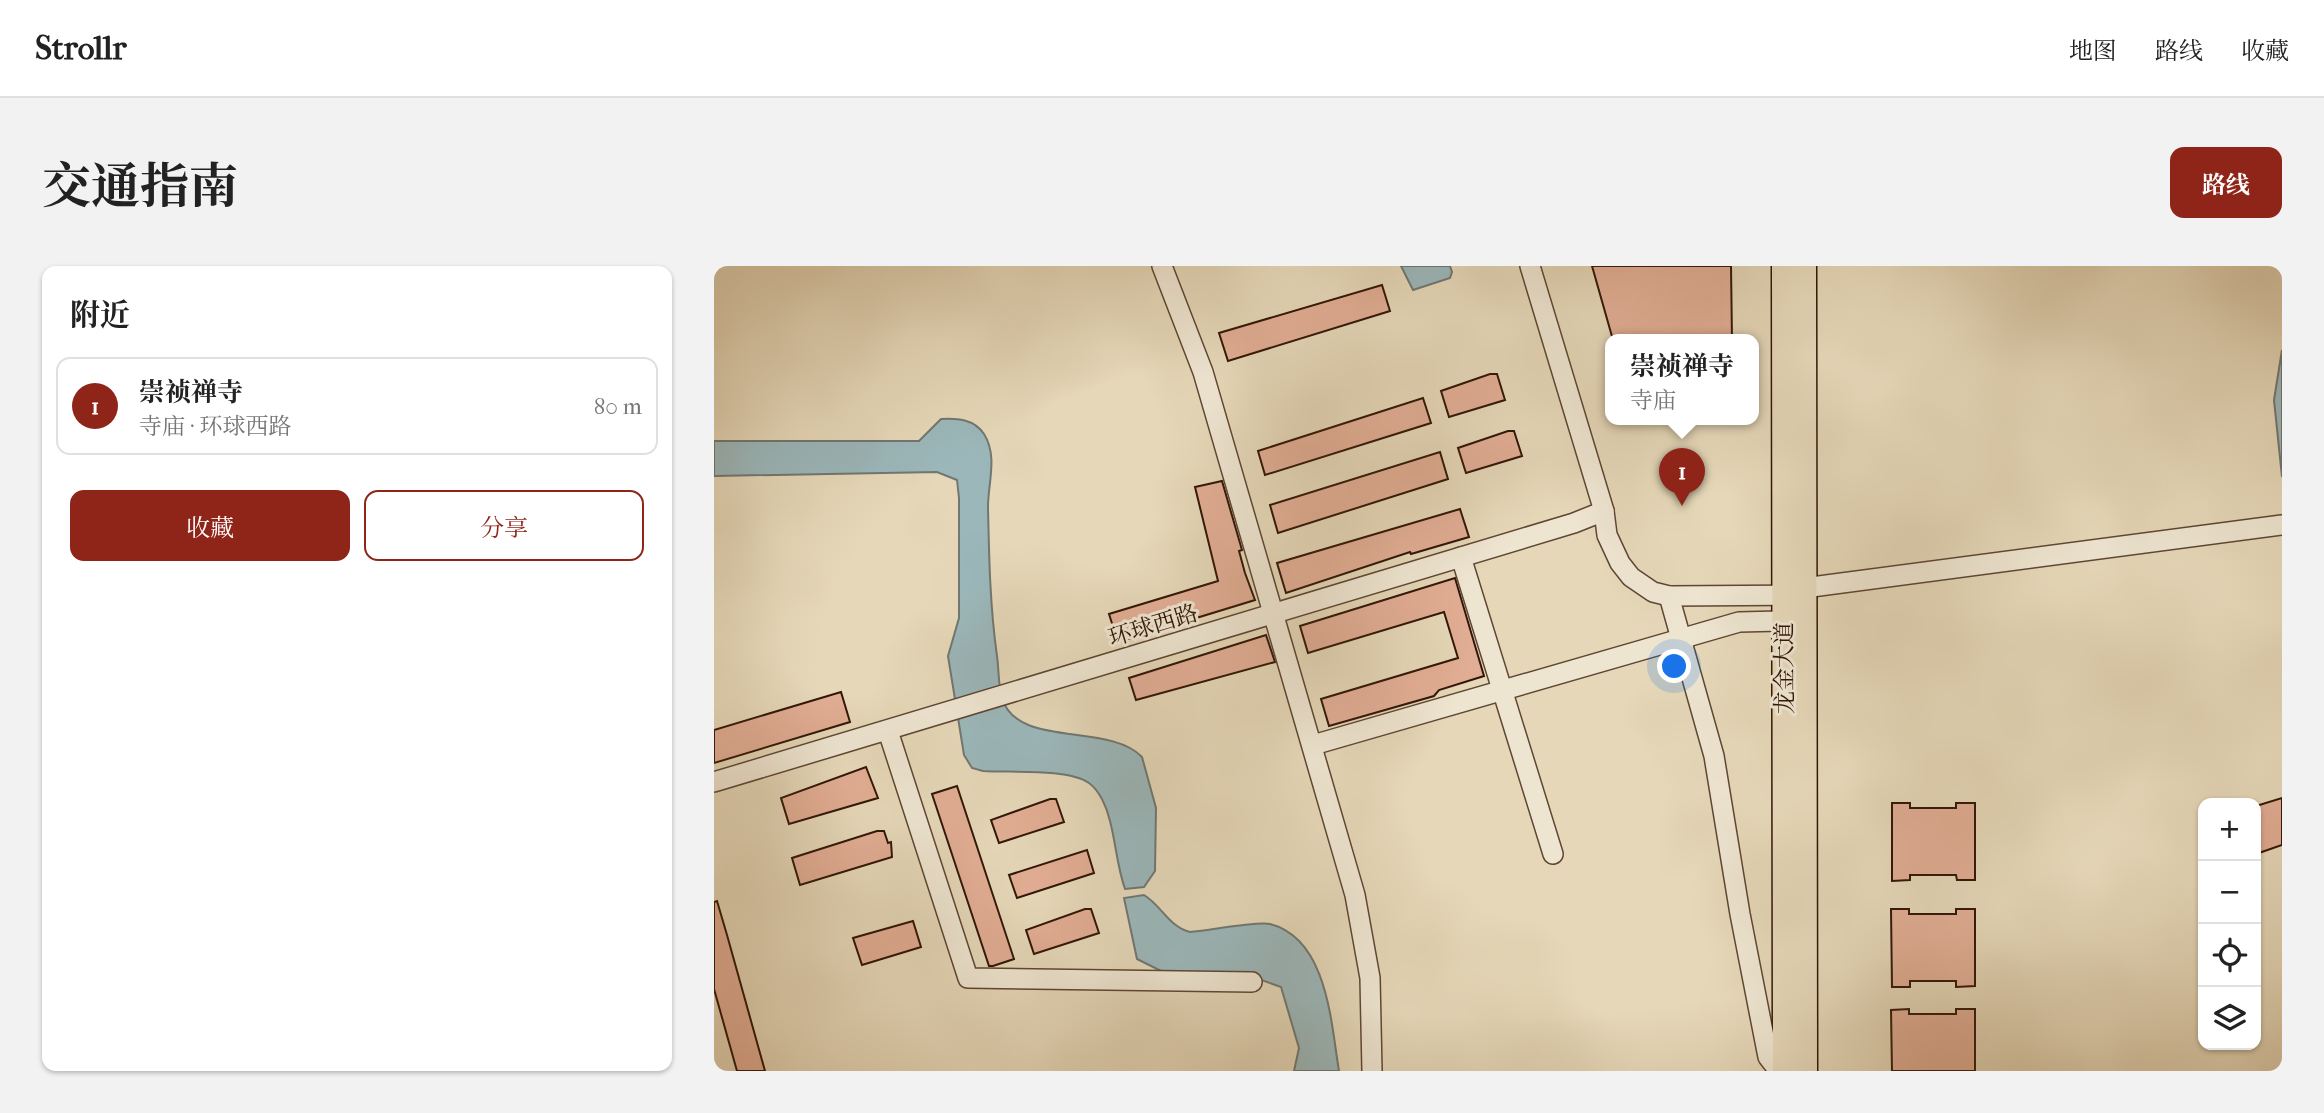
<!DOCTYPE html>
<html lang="zh">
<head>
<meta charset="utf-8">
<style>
	:root { --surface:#fff; --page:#f2f2f2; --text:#222; --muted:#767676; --line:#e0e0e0; --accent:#8f2418 }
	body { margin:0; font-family:"IM FELL French Canon","Noto Serif SC",serif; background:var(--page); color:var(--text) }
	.controls { position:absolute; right:21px; bottom:21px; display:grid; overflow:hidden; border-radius:14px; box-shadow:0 2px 5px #0004 }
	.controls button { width:63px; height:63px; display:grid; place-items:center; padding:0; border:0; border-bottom:2px solid var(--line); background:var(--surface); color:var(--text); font:35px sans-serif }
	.you { position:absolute; left:961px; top:401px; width:24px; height:24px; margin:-18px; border:5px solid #fff; border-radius:50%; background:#1a73e8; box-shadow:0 0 0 10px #1a73e833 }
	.badge { display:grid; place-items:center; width:46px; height:46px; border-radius:50%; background:var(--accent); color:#fff; font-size:23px; font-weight:700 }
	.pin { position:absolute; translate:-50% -58px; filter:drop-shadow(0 2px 4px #0008) }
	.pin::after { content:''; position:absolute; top:37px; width:24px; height:21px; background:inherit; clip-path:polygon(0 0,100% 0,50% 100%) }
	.popup { position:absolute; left:891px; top:68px; width:154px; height:91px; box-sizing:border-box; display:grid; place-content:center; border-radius:14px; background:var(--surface); filter:drop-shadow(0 2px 5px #0005); font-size:23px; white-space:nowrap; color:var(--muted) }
	.popup b { font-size:26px; color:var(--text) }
	.popup::after { content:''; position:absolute; left:50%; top:100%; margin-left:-14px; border:14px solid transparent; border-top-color:var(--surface) }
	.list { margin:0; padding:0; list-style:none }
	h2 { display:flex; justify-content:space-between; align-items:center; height:91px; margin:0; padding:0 28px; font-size:30px }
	h2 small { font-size:23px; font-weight:400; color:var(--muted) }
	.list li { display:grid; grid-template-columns:46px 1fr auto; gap:21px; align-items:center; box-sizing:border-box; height:98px; margin:0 14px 14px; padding:0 14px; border:2px solid var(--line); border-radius:14px }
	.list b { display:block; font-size:26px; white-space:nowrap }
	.list p { margin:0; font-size:23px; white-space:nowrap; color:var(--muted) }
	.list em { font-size:23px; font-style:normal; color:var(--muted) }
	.actions { display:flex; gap:14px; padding:21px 28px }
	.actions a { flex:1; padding:16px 0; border:2px solid var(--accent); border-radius:14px; text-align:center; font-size:24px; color:var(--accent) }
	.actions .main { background:var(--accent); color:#fff }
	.icon { flex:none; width:38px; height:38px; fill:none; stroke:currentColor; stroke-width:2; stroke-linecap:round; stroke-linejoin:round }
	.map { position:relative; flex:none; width:1568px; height:805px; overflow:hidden; border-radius:14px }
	header { display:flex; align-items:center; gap:42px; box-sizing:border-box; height:98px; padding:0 35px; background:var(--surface); border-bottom:2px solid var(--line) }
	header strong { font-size:33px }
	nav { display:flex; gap:38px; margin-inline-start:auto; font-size:24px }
	.intro { display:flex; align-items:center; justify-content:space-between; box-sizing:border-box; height:168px; padding:0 42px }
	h1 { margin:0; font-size:49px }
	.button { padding:18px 32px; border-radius:14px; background:var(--accent); color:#fff; font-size:24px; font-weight:700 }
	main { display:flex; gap:42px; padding:0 42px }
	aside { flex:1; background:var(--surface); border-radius:14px; box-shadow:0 2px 5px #0004 }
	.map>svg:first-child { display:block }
	.water { fill:#9bb7ba; stroke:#717772; stroke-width:2 }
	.building { fill:#e1ad94; stroke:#311607; stroke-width:2 }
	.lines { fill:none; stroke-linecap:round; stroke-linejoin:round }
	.minor-casing { stroke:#5e4633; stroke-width:22 }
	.major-casing { stroke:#311607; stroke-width:27 }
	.minor { stroke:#eee5d1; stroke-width:19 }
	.major { stroke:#e5d7b8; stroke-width:24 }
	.labels { text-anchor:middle; stroke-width:6; stroke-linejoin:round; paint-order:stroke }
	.street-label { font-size:23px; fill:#311607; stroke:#eee5d1 }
</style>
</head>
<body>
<header>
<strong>Strollr</strong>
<nav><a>地图</a><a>路线</a><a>收藏</a></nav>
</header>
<div class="intro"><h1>交通指南</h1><a class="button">路线</a></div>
<main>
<aside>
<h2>附近<small></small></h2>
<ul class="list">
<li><span class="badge">1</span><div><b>崇祯禅寺</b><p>寺庙 · 环球西路</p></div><em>80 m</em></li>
</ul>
<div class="actions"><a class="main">收藏</a><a>分享</a></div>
</aside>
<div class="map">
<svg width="1568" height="805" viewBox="0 0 1568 805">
	<rect width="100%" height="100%" fill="#e5d7b8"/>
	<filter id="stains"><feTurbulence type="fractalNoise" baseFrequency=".00286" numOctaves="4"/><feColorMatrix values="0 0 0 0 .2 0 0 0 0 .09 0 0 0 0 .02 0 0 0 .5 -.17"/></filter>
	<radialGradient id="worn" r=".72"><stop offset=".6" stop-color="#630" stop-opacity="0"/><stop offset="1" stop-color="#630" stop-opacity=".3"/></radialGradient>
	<g class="water">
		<polygon points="687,0 736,0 738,6 736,12 699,24"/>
		<polygon points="1568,84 1568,211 1560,134"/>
		<path d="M227 153C243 152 260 153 270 168 284 190 274 217 274 241 275 290 276 341 283 390 285 404 284 418 288 432 303 483 395 456 428 491L442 542 441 605 430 621 411 623C403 600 402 578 396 555 393 542 386 525 375 517 354 502 296 507 269 505L258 502 250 489 234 390 245 352V232L243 214 223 206 0 210V175H205Z"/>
		<path d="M430 629C448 640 454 660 476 666 493 665 542 655 556 658 614 673 617 758 625 805H580L585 782 567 721 539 711 461 712 423 693 410 632Z"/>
	</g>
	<g class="building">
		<polygon points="878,0 1017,0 1018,74 899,74"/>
		<polygon points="668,19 676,45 514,95 505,67"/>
		<polygon points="776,108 783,108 791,134 735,151 727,125"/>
		<polygon points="709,132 717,157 551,209 544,185"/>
		<polygon points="794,165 800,165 808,190 752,207 744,182"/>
		<polygon points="726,186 734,213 564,267 556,239"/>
		<polygon points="508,215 528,284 525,285 531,307 541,334 404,376 395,348 504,315 481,221"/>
		<polygon points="746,243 755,271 697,288 696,286 572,327 563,297"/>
		<polygon points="741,312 770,410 725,424 720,430 615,460 607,433 744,392 730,346 594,387 586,360"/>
		<polygon points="552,369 561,396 422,434 415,412"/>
		<polygon points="127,426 136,456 0,497 0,464"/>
		<polygon points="152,501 164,532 75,558 67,532"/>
		<polygon points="243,520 300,693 279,700 275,700 218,528"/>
		<polygon points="1568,532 1568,579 1542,588 1542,540"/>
		<polygon points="336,533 342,533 350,556 285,577 277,554"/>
		<polygon points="1178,537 1196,537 1196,542 1242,542 1242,537 1261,537 1261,614 1243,614 1242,609 1196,609 1196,614 1178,615"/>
		<polygon points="163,565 170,565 174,577 177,576 178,591 86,619 78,592"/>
		<polygon points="373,584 380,607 303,632 295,609"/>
		<polygon points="3,635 13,669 51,805 23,805 0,723 0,636"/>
		<polygon points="371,643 377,643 385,667 320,688 312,664"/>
		<polygon points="1177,643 1195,643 1195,648 1242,648 1242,643 1261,643 1261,720 1242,721 1242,715 1196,715 1196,721 1178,721"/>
		<polygon points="199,655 207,681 148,699 139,672"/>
		<polygon points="1195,743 1195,748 1242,748 1242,743 1261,743 1261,805 1178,805 1177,744"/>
	</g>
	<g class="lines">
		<g class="minor-casing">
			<g id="minor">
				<polyline points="448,0 489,106 641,629 656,712 658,805"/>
				<polyline points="816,0 890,245 893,269 906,297 917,311 939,326 955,330 1082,329"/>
				<polyline points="747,291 839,588"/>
				<polyline points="1090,322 1568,259"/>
				<polyline points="955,330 1000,490 1026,648 1054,791 1065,805"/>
				<polyline points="174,465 254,712 538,716"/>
				<polyline points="599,479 1025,356 1070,355"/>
				<polyline points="0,516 860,257 890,245"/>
			</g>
		</g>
		<g class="major-casing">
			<g id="major">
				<polyline points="1070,0 1071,805"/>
				<polyline points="1090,0 1091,805"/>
			</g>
		</g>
		<use href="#minor" class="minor"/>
		<use href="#major" class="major"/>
	</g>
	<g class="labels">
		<g class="street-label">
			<text transform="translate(439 359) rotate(-17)" y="8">环球西路</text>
			<text transform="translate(1070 402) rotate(-90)" y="8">龙金大道</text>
		</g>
	</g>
	<rect width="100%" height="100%" filter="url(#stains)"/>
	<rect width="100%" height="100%" fill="url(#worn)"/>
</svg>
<div class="controls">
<button>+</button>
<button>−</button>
<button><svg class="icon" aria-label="locate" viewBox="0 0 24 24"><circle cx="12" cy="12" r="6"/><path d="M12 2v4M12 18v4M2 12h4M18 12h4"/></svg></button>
<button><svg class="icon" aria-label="layers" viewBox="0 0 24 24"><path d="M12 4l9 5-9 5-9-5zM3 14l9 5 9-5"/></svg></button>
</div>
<div class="you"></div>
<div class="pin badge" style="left:968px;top:240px">1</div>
<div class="popup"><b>崇祯禅寺</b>寺庙</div>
</div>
</main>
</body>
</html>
